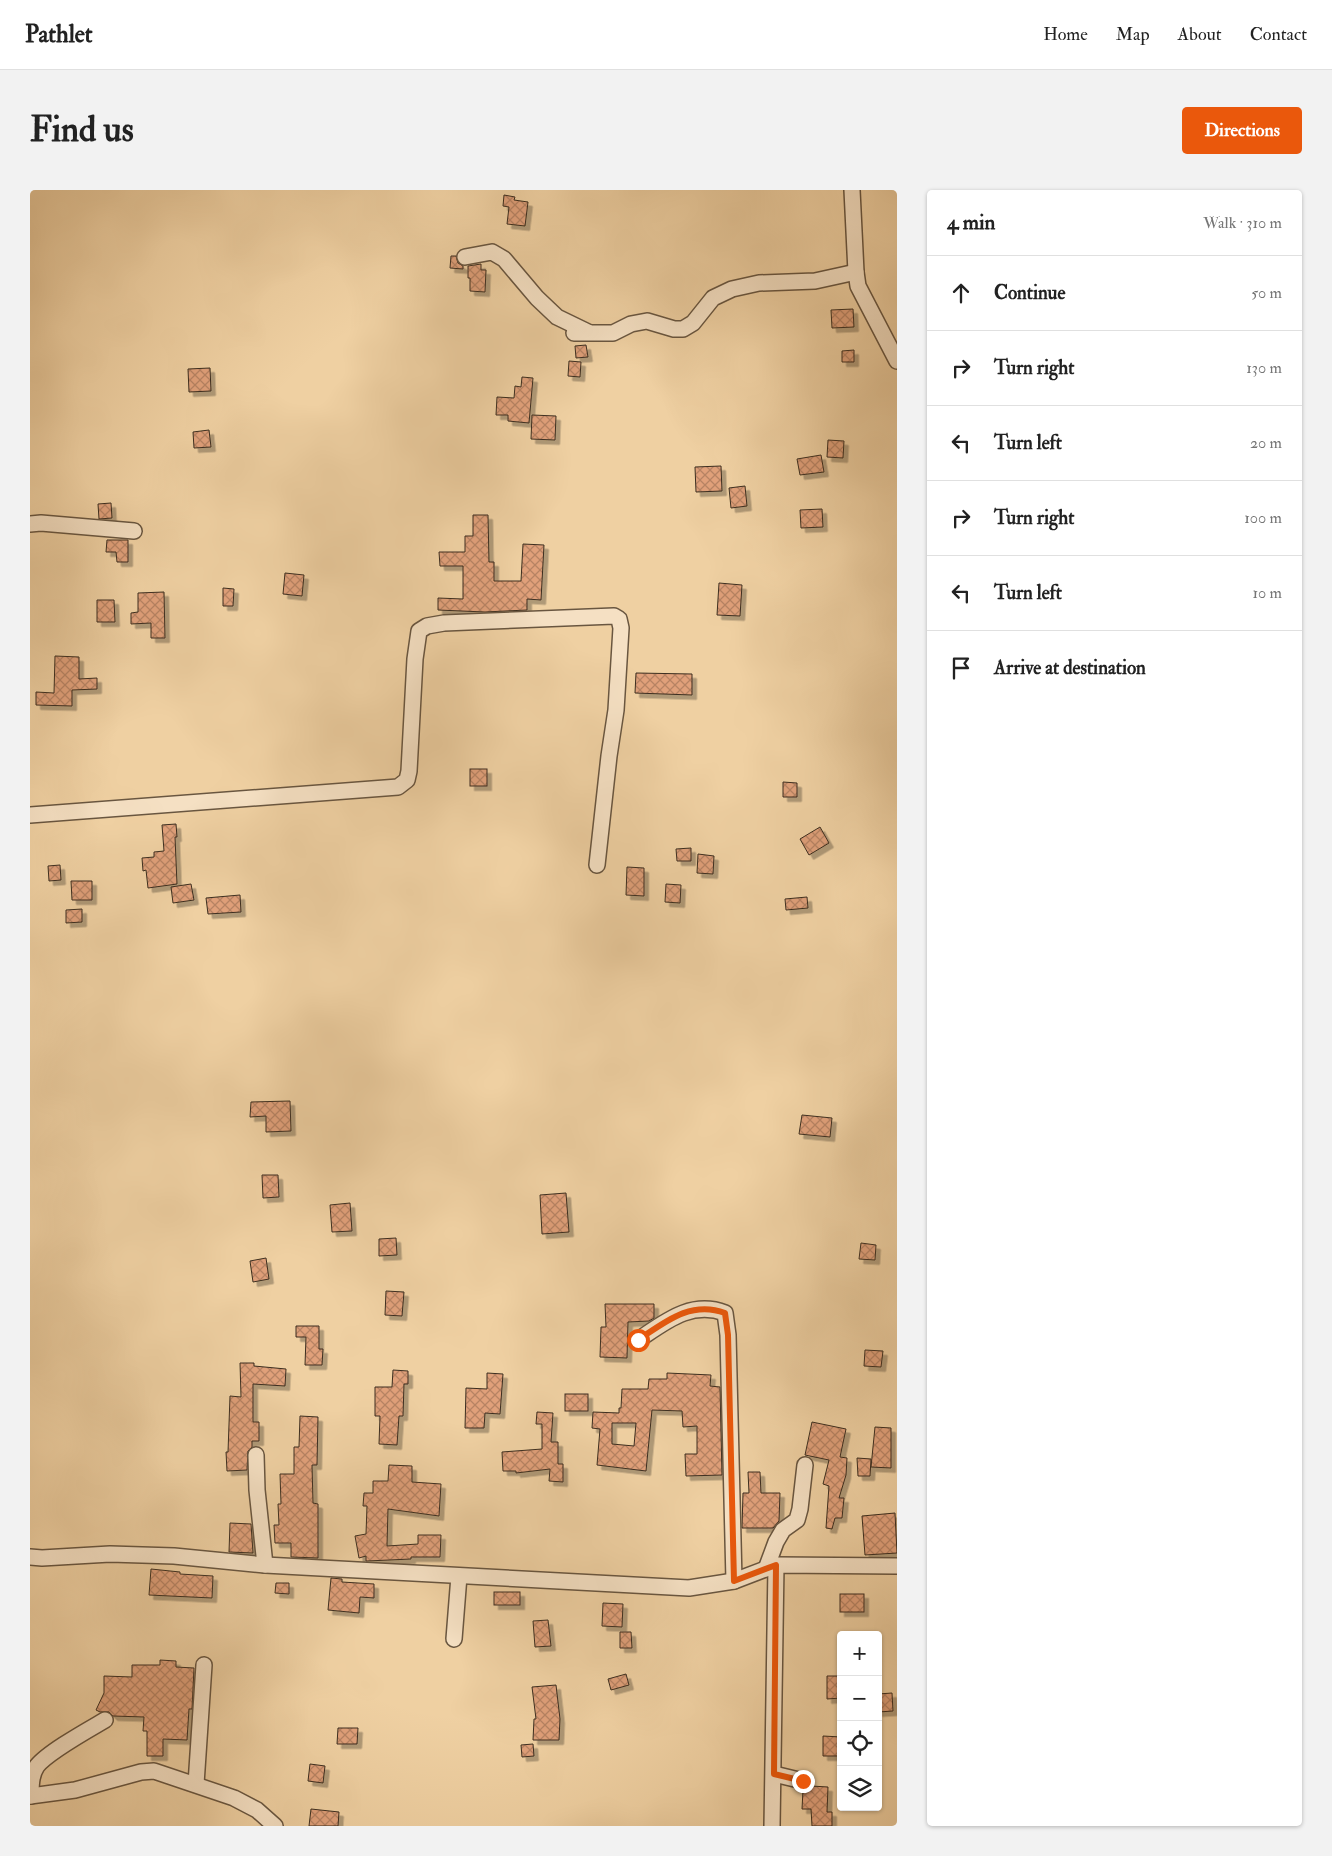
<!DOCTYPE html>
<html lang="en">
<head>
<meta charset="utf-8">
<style>
	:root { --surface:#fff; --page:#f2f2f2; --text:#222; --muted:#767676; --line:#e0e0e0; --accent:#ea580c }
	body { margin:0; font-family:"IM FELL Double Pica",serif; background:var(--page); color:var(--text) }
	.controls { position:absolute; right:15px; bottom:15px; display:grid; overflow:hidden; border-radius:5px; box-shadow:0 1px 4px #0004 }
	.controls button { width:45px; height:45px; display:grid; place-items:center; padding:0; border:0; border-bottom:1px solid var(--line); background:var(--surface); color:var(--text); font:25px sans-serif }
	.stop { position:absolute; width:15px; height:15px; margin:-11px; border:4px solid #ea580c; border-radius:50%; background:#fff }
	.stop.end { background:#ea580c; border-color:#fff; box-shadow:0 1px 5px #0008 }
	.list { margin:0; padding:0; list-style:none }
	h2 { display:flex; justify-content:space-between; align-items:center; height:65px; margin:0; padding:0 20px; font-size:21px }
	h2 small { font-size:16px; font-weight:400; color:var(--muted) }
	.list li { display:grid; grid-template-columns:32px 1fr auto; gap:15px; align-items:center; box-sizing:border-box; height:75px; padding:0 20px; border-top:1px solid var(--line) }
	.list b { display:block; font-size:19px; white-space:nowrap }
	.list em { font-size:16px; font-style:normal; color:var(--muted) }
	.icon { flex:none; width:28px; height:28px; fill:none; stroke:currentColor; stroke-width:2; stroke-linecap:round; stroke-linejoin:round }
	.map { position:relative; flex:none; width:867px; height:1636px; overflow:hidden; border-radius:5px }
	header { display:flex; align-items:center; gap:30px; box-sizing:border-box; height:70px; padding:0 25px; background:var(--surface); border-bottom:1px solid var(--line) }
	header strong { font-size:24px }
	nav { display:flex; gap:28px; margin-inline-start:auto; font-size:18px }
	.intro { display:flex; align-items:center; justify-content:space-between; box-sizing:border-box; height:120px; padding:0 30px }
	h1 { margin:0; font-size:35px }
	.button { padding:12px 22px; border-radius:5px; background:var(--accent); color:#fff; font-size:18px; font-weight:700 }
	main { display:flex; gap:30px; padding:0 30px }
	aside { flex:1; background:var(--surface); border-radius:5px; box-shadow:0 1px 4px #0004 }
	.map>svg:first-child { display:block }
	.building { fill:url(#building-cross-hatch); stroke:#3c2e1f; fill-rule:evenodd; filter:url(#shadow) }
	.lines { fill:none; stroke-linecap:round; stroke-linejoin:round }
	.minor-casing { stroke:#695640; stroke-width:18 }
	.minor { stroke:#f5e0c3; stroke-width:15 }
	.route { stroke:#ea580c; stroke-width:6 }
</style>
</head>
<body>
<header>
<strong>Pathlet</strong>
<nav><a>Home</a><a>Map</a><a>About</a><a>Contact</a></nav>
</header>
<div class="intro"><h1>Find us</h1><a class="button">Directions</a></div>
<main>
<div class="map">
<svg width="867" height="1636" viewBox="0 0 867 1636">
	<defs>
		<pattern id="building-cross-hatch" width="8" height="8" patternUnits="userSpaceOnUse" patternTransform="scale(1.25)"><rect width="8" height="8" fill="#e0a07a"/><path d="M0 0l8 8M0 8l8-8" fill="none" stroke="#b78363"/></pattern>
		<filter id="shadow"><feDropShadow dx="4.5" dy="4.5" stdDeviation="0" flood-color="#0004"/></filter>
	</defs>
	<rect width="100%" height="100%" fill="#efd0a2"/>
	<filter id="stains"><feTurbulence type="fractalNoise" baseFrequency=".004" numOctaves="4"/><feColorMatrix values="0 0 0 0 .2 0 0 0 0 .09 0 0 0 0 .02 0 0 0 .5 -.17"/></filter>
	<radialGradient id="worn" r=".72"><stop offset=".6" stop-color="#630" stop-opacity="0"/><stop offset="1" stop-color="#630" stop-opacity=".3"/></radialGradient>
	<g class="building">
		<polygon points="474,5 485,7 484,10 498,12 495,36 477,34 479,17 473,16"/>
		<polygon points="421,66 426,66 428,73 433,76 433,79 420,78"/>
		<polygon points="451,74 451,80 456,80 455,102 440,101 440,88 438,88 438,76"/>
		<polygon points="823,119 824,137 802,138 801,120"/>
		<polygon points="556,155 558,167 546,168 545,156"/>
		<polygon points="824,160 824,172 812,172 812,161"/>
		<polygon points="539,171 551,172 550,187 538,186"/>
		<polygon points="180,178 181,201 159,202 158,179"/>
		<polygon points="492,187 503,188 499,233 478,231 478,225 466,225 467,207 484,208 485,196 491,197"/>
		<polygon points="502,225 526,226 525,250 501,249"/>
		<polygon points="179,240 181,257 164,258 163,242"/>
		<polygon points="798,250 814,251 813,268 797,267"/>
		<polygon points="791,265 794,282 770,285 767,269"/>
		<polygon points="691,276 692,301 666,302 665,277"/>
		<polygon points="715,296 717,316 701,318 699,298"/>
		<polygon points="81,313 82,328 69,329 68,314"/>
		<polygon points="792,319 793,337 771,338 770,320"/>
		<polygon points="443,325 458,325 459,372 464,372 464,391 491,391 493,354 514,355 511,410 497,409 497,420 455,422 408,420 408,408 433,409 433,376 410,376 409,362 435,362 435,346 443,346"/>
		<polygon points="77,350 98,350 98,372 87,372 86,362 76,362"/>
		<polygon points="255,383 274,385 272,406 253,404"/>
		<polygon points="689,393 712,395 710,426 687,425"/>
		<polygon points="193,398 204,399 203,416 193,416"/>
		<polygon points="134,402 135,448 121,448 121,433 101,434 101,423 108,422 108,403"/>
		<polygon points="67,410 84,410 85,432 67,432"/>
		<polygon points="25,466 49,467 49,489 67,488 67,499 42,500 42,516 6,515 6,502 24,503"/>
		<polygon points="606,483 662,484 662,505 605,503"/>
		<rect x="440" y="579" width="17" height="17"/>
		<polygon points="753,592 767,593 767,607 753,607"/>
		<polygon points="146,634 147,647 145,647 147,694 118,698 116,680 113,681 112,668 124,667 124,662 134,661 132,635"/>
		<polygon points="790,637 799,653 779,665 770,649"/>
		<polygon points="661,658 661,671 647,671 646,659"/>
		<polygon points="668,664 684,666 683,684 667,683"/>
		<polygon points="30,675 31,690 19,691 18,676"/>
		<polygon points="597,677 614,678 614,706 596,705"/>
		<polygon points="41,691 62,691 62,710 42,710"/>
		<polygon points="161,694 164,710 143,713 141,697"/>
		<polygon points="636,694 651,695 650,713 635,712"/>
		<polygon points="210,705 211,722 178,724 176,708"/>
		<polygon points="777,707 778,718 756,720 755,709"/>
		<polygon points="52,719 52,732 36,733 36,720"/>
		<polygon points="260,911 261,941 236,942 236,926 220,927 221,912"/>
		<polygon points="772,925 802,928 800,947 769,944"/>
		<polygon points="232,985 248,985 249,1007 233,1008"/>
		<polygon points="536,1003 539,1042 512,1044 510,1005"/>
		<polygon points="320,1013 322,1041 302,1042 300,1015"/>
		<polygon points="366,1048 367,1065 349,1066 349,1049"/>
		<polygon points="831,1053 846,1055 845,1070 829,1069"/>
		<polygon points="236,1068 239,1089 223,1092 220,1071"/>
		<polygon points="356,1101 374,1102 372,1126 355,1125"/>
		<polygon points="575,1114 624,1114 624,1128 619,1131 598,1132 597,1168 570,1167 571,1137 576,1137"/>
		<polygon points="266,1136 289,1136 289,1159 293,1159 292,1175 275,1175 276,1147 266,1147"/>
		<polygon points="835,1160 853,1161 851,1177 834,1176"/>
		<polygon points="210,1173 224,1173 224,1176 256,1179 255,1196 223,1194 223,1232 229,1232 229,1251 222,1251 222,1257 218,1261 217,1280 197,1281 196,1262 198,1262 200,1206 211,1207"/>
		<polygon points="363,1180 378,1181 378,1194 374,1194 373,1226 369,1226 367,1255 349,1254 350,1226 345,1226 345,1197 362,1197"/>
		<polygon points="457,1183 473,1184 470,1224 455,1223 454,1238 435,1238 436,1198 457,1199"/>
		<path d="M637 1183 681 1185 680 1196 690 1197 692 1285 656 1286 655 1264H667V1236L653 1237 652 1221 622 1220 616 1281 567 1275 570 1239 562 1238 563 1222 589 1223V1218H591L592 1199H618L619 1189H637ZM582 1233H606L604 1256 582 1254Z"/>
		<rect x="535" y="1204" width="23" height="17"/>
		<polygon points="507,1222 523,1223 521,1252 528,1252 528,1274 533,1274 533,1292 519,1291 520,1279 486,1283 486,1281 473,1281 472,1262 512,1259 512,1234 506,1234"/>
		<polygon points="270,1226 288,1227 287,1275 282,1275 283,1313 288,1314 288,1368 261,1367 261,1353 245,1353 244,1335 249,1335 248,1314 251,1314 250,1284 264,1284 264,1257 269,1257"/>
		<polygon points="782,1232 816,1239 810,1267 817,1268 816,1285 809,1308 814,1308 812,1328 805,1328 802,1339 796,1338 799,1296 793,1294 799,1270 775,1265"/>
		<polygon points="845,1237 861,1238 861,1278 841,1277"/>
		<polygon points="827,1268 841,1269 840,1286 828,1286"/>
		<polygon points="359,1275 382,1276 382,1292 411,1294 409,1326 358,1319 357,1356 388,1354 388,1345 411,1345 410,1367 381,1367 381,1369 337,1371 336,1371 336,1366 329,1368 325,1346 336,1344 337,1316 333,1316 334,1303 343,1303 343,1291 358,1291"/>
		<polygon points="718,1282 730,1282 731,1303 750,1303 749,1331 743,1338 712,1338 713,1303 719,1303"/>
		<polygon points="865,1323 867,1363 835,1365 832,1326"/>
		<polygon points="200,1333 221,1334 223,1363 199,1362"/>
		<polygon points="121,1379 150,1382 150,1384 183,1386 182,1408 119,1405"/>
		<polygon points="301,1388 312,1389 312,1392 344,1394 344,1408 330,1407 329,1423 298,1420"/>
		<polygon points="246,1393 259,1393 259,1404 245,1403"/>
		<rect x="464" y="1402" width="26" height="13"/>
		<rect x="810" y="1404" width="24" height="18"/>
		<polygon points="573,1413 593,1414 592,1437 572,1436"/>
		<polygon points="518,1430 521,1456 505,1457 503,1431"/>
		<polygon points="590,1442 601,1442 602,1458 590,1458"/>
		<polygon points="130,1470 146,1471 146,1477 164,1478 162,1519 159,1519 157,1550 133,1549 133,1566 117,1566 117,1541 113,1541 114,1527 83,1526 79,1522 70,1522 66,1520 74,1503 74,1486 102,1487 102,1475 130,1475"/>
		<polygon points="596,1484 599,1495 581,1500 578,1489"/>
		<polygon points="797,1486 811,1486 811,1508 797,1509"/>
		<polygon points="526,1495 530,1529 529,1550 503,1550 504,1529 506,1529 502,1497"/>
		<polygon points="862,1503 863,1521 848,1522 848,1504"/>
		<polygon points="308,1538 328,1538 327,1554 307,1554"/>
		<polygon points="793,1546 811,1547 811,1566 793,1566"/>
		<polygon points="503,1554 504,1566 492,1567 491,1555"/>
		<polygon points="280,1574 295,1576 293,1593 278,1591"/>
		<polygon points="781,1596 798,1597 797,1622 802,1622 802,1636 782,1636 781,1619 772,1619 773,1600"/>
		<polygon points="281,1619 309,1622 308,1636 279,1636"/>
	</g>
	<g class="lines">
		<g class="minor-casing">
			<g id="minor">
				<polyline points="822,0 826,82 828,96 867,171"/>
				<polyline points="435,67 462,62 474,69 507,108 527,127 558,142"/>
				<polyline points="544,143 583,143 601,134 617,131 644,139 653,139 663,133 683,108 702,99 729,93 785,91 826,82"/>
				<polyline points="0,334 11,333 104,341"/>
				<polyline points="0,625 368,597 377,590 379,581 385,469 389,441 397,436 414,433 584,426 589,429 591,438 586,520 579,566 567,675"/>
				<path d="M608 1150C635 1132 661 1110 695 1123L698 1145 704 1391"/>
				<polyline points="226,1265 227,1300 235,1375"/>
				<polyline points="0,1367 12,1368 80,1364 144,1366 235,1375 659,1398 704,1391 746,1375 867,1376"/>
				<polyline points="736,1379 746,1352 753,1340 767,1330 770,1319 775,1275"/>
				<polyline points="424,1449 429,1386"/>
				<polyline points="744,1584 773,1591"/>
				<polyline points="166,1594 174,1475"/>
				<polyline points="0,1606 45,1600 111,1582 124,1581 204,1608 227,1620 245,1636"/>
				<path d="M1 1606C1 1596 1 1585 7 1576 18 1562 58 1540 75 1530"/>
				<polyline points="742,1636 746,1375"/>
			</g>
		</g>
		<use href="#minor" class="minor"/>
	</g>
	<g class="lines">
		<path class="route" d="M608 1150C635 1132 661 1110 695 1123L698 1145 704 1391 746 1375 744 1584 773 1591"/>
	</g>
	<rect width="100%" height="100%" filter="url(#stains)"/>
	<rect width="100%" height="100%" fill="url(#worn)"/>
</svg>
<div class="controls">
<button>+</button>
<button>−</button>
<button><svg class="icon" aria-label="locate" viewBox="0 0 24 24"><circle cx="12" cy="12" r="6"/><path d="M12 2v4M12 18v4M2 12h4M18 12h4"/></svg></button>
<button><svg class="icon" aria-label="layers" viewBox="0 0 24 24"><path d="M12 4l9 5-9 5-9-5zM3 14l9 5 9-5"/></svg></button>
</div>
<div class="stop" style="left:608px;top:1150px"></div>
<div class="stop end" style="left:773px;top:1591px"></div>
</div>
<aside>
<h2>4 min<small>Walk · 310 m</small></h2>
<ul class="list">
<li><svg class="icon" aria-label="ahead" viewBox="0 0 24 24"><path d="M12 20V5M6 11l6-6 6 6"/></svg><div><b>Continue</b></div><em>50 m</em></li>
<li><svg class="icon" aria-label="right" viewBox="0 0 24 24"><path d="M7 20v-9h11M14 6l5 5-5 5"/></svg><div><b>Turn right</b></div><em>130 m</em></li>
<li><svg class="icon" aria-label="left" viewBox="0 0 24 24"><path d="M17 20v-9H6M10 6l-5 5 5 5"/></svg><div><b>Turn left</b></div><em>20 m</em></li>
<li><svg class="icon" aria-label="right" viewBox="0 0 24 24"><path d="M7 20v-9h11M14 6l5 5-5 5"/></svg><div><b>Turn right</b></div><em>100 m</em></li>
<li><svg class="icon" aria-label="left" viewBox="0 0 24 24"><path d="M17 20v-9H6M10 6l-5 5 5 5"/></svg><div><b>Turn left</b></div><em>10 m</em></li>
<li><svg class="icon" aria-label="arrive" viewBox="0 0 24 24"><path d="M6 21V4h12l-3 4 3 4H6"/></svg><div><b>Arrive at destination</b></div></li>
</ul>
</aside>
</main>
</body>
</html>
